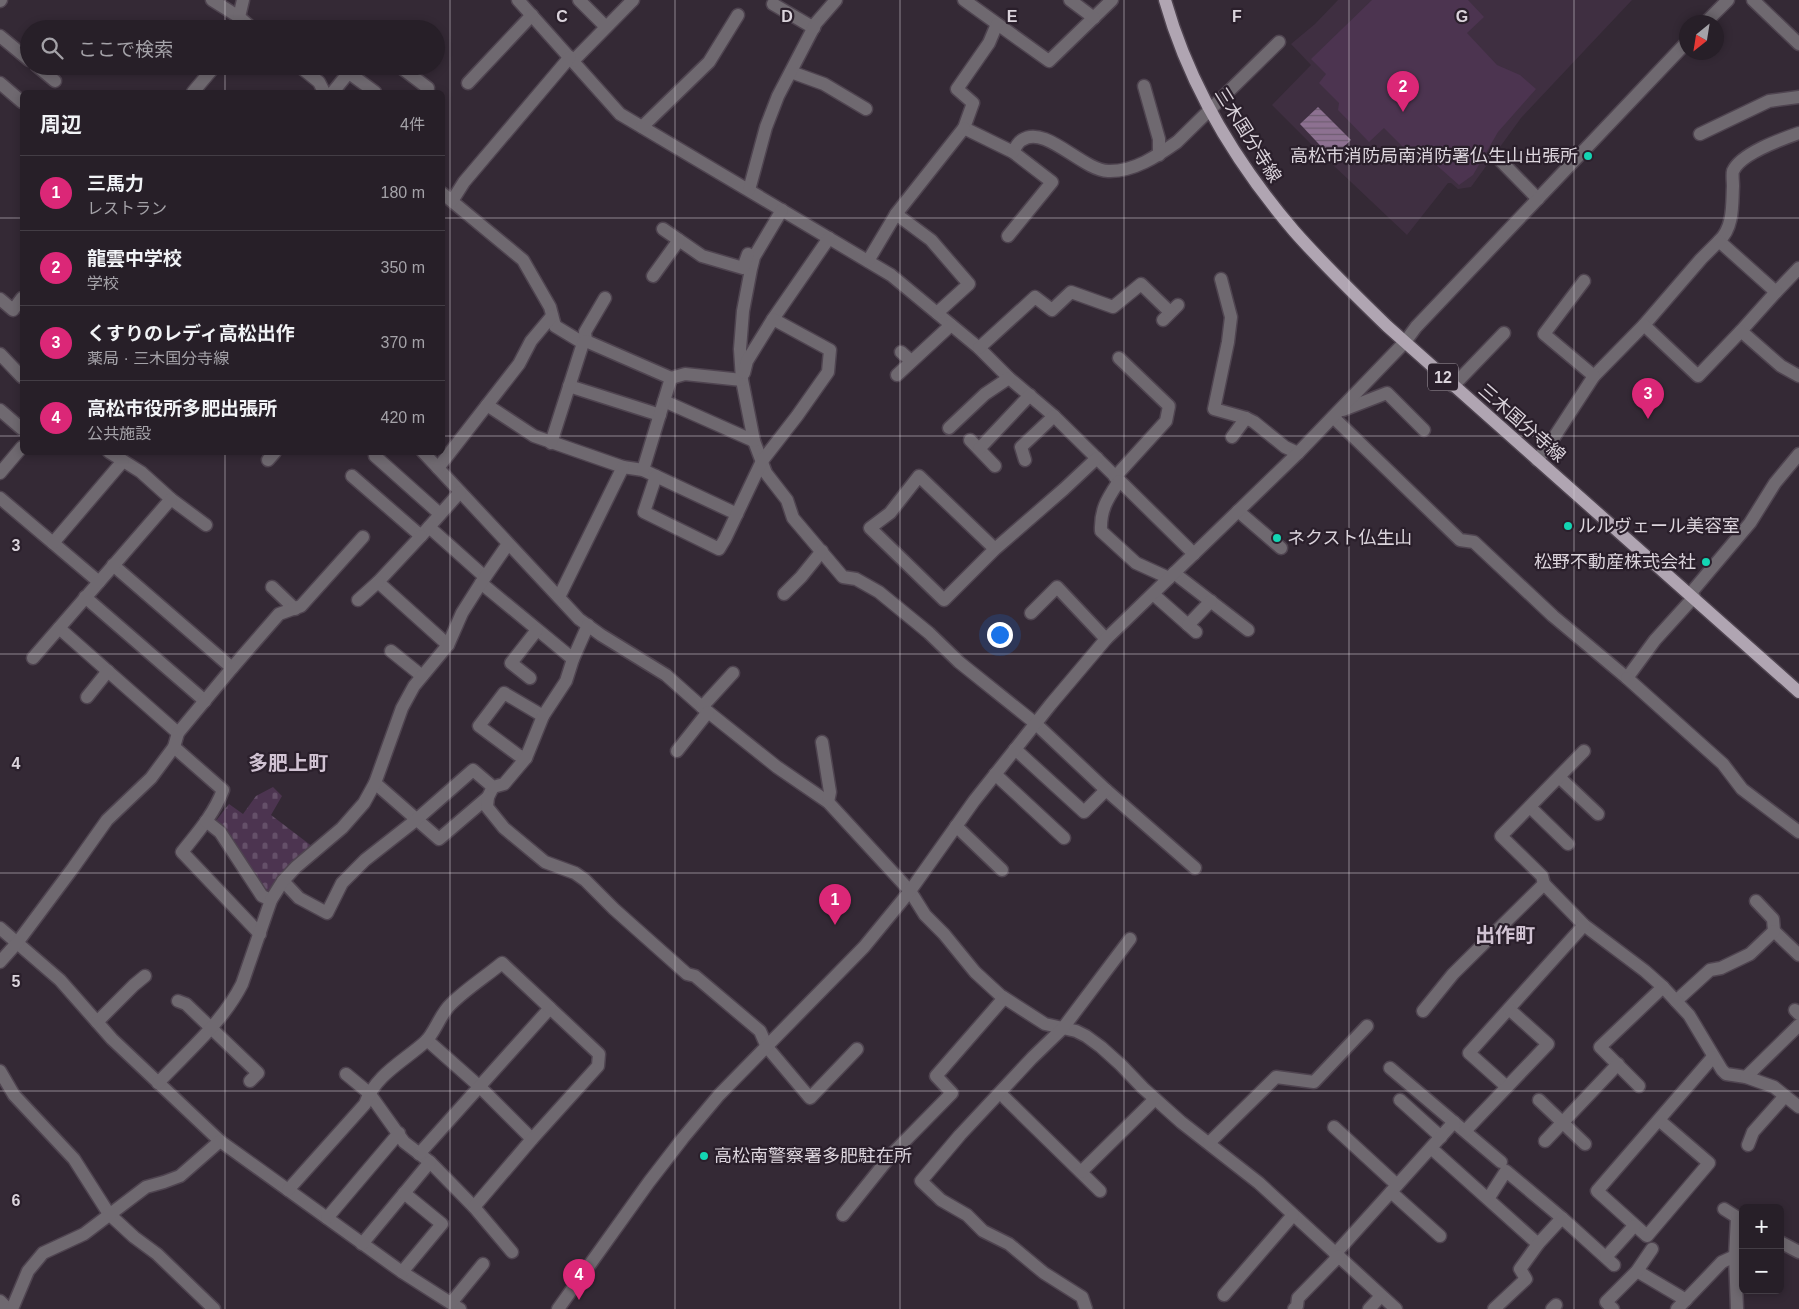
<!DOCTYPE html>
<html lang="ja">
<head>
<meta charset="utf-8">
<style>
	:root { --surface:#271f28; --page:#332c34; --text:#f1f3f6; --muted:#a4a2a8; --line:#433d45; --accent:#db2777 }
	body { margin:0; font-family:Arial,"Noto Sans JP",sans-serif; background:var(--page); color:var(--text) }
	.controls { position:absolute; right:15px; bottom:15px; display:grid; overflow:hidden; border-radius:8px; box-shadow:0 2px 8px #0003 }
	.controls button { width:45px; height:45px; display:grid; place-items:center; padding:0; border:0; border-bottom:1px solid var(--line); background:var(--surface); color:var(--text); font:25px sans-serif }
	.compass { position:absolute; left:1679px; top:15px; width:45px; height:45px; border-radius:50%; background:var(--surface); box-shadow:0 2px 8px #0003; rotate:210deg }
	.you { position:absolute; left:999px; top:634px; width:18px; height:18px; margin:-12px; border:4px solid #fff; border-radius:50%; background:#1a73e8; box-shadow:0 0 0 8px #1a73e833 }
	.badge { display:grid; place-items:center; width:32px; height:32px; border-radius:50%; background:var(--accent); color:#fff; font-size:16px; font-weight:700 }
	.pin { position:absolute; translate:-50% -41px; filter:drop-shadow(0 1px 2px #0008) }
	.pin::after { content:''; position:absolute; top:26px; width:18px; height:15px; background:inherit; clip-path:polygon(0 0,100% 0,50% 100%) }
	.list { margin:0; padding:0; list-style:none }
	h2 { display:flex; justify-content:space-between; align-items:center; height:65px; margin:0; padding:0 20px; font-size:21px }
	h2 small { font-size:16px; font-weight:400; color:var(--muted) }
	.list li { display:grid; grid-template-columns:32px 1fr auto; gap:15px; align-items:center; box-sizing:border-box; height:75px; padding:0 20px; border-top:1px solid var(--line) }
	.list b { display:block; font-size:19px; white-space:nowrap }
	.list p { margin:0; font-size:16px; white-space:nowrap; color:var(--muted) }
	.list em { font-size:16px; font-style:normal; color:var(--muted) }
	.icon { flex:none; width:28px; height:28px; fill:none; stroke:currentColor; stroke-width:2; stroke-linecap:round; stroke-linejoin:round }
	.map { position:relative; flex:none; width:1799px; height:1309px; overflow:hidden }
	.search { position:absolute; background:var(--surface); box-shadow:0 2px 8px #0003; left:20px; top:20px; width:425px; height:55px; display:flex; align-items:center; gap:12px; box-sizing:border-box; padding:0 18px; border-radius:28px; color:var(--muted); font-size:19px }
	.panel { position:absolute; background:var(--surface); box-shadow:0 2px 8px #0003; left:20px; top:90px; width:425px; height:365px; border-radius:8px }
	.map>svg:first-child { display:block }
	.built { fill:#3f2f41 }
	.cemetery { fill:url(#cemetery-stones) }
	.park { fill:#4c3450 }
	.water { fill:url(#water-rules) }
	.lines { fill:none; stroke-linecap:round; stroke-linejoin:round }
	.minor-casing { stroke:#4f4450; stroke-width:15 }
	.major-casing { stroke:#4f4450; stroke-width:15 }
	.minor { stroke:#6f6970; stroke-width:12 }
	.major { stroke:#b0a5b2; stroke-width:12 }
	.grid { fill:none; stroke:#dbd4dc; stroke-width:1; stroke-opacity:0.55 }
	.poi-dot { fill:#13d5b3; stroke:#2a1f2b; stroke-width:2 }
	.labels { text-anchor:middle; stroke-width:4.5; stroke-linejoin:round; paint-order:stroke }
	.shield { fill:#2a1f2b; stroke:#a69ea7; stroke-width:1 }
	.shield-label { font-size:16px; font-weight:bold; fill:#dbd4dc }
	.street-label { font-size:18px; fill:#dbd4dc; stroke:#2a1f2b }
	.poi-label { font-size:18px; fill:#dbd4dc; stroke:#2a1f2b; text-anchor:start }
	.quarter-label { font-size:20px; font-weight:bold; fill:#d1c3d3; stroke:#2a1f2b }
	.grid-label { font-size:16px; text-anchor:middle; font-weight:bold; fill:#dbd4dc; stroke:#2a1f2b; stroke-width:4.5; stroke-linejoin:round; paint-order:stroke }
</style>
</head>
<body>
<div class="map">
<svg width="1799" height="1309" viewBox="0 0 1799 1309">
	<defs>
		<pattern id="cemetery-stones" width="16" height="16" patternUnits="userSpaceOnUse" patternTransform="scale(1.25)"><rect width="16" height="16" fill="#4c3450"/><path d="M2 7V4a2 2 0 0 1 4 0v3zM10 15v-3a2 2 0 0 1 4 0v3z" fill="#655069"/></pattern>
		<pattern id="water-rules" width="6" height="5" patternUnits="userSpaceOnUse" patternTransform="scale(1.25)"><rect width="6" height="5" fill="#8d7191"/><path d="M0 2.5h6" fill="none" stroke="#6f5d71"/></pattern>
	</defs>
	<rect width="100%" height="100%" fill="#342935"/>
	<polygon class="built" points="1338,0 1632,0 1521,118 1471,187 1458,189 1451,183 1448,183 1407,235 1315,148 1272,105 1311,65 1291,44 1315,24"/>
	<polygon class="cemetery" points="273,787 282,796 271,815 313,847 268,895 215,822 229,804 243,814 256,796"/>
	<polygon class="park" points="1372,0 1468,0 1484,17 1467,33 1497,65 1520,75 1536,89 1498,132 1473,175 1459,185 1416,147 1409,153 1384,128 1369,142 1338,110 1339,103 1319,83 1326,74 1311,59"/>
	<polygon class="water" points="1318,107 1351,140 1332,158 1300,124"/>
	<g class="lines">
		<g class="minor-casing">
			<g id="minor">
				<polyline points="212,0 239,17 253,29"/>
				<polyline points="518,0 620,114 891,275 979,348 1009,378 1054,416 1194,554"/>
				<polyline points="579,0 606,27"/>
				<polyline points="964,0 1049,61 1112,0"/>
				<polyline points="1070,0 1094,18"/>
				<polyline points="1753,0 1799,44"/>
				<polyline points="0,1 1,0"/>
				<polyline points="773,4 814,28"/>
				<polyline points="239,17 243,0"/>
				<polyline points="1706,22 1728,0"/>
				<polyline points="997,24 989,43 957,89 973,103 964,128 1013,152 1052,182 1008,236"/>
				<polyline points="348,29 349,29"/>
				<polyline points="0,36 29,60"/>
				<polyline points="573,61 633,0"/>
				<polyline points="37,66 55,81"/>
				<polyline points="299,66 319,82 324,92"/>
				<polyline points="399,66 428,88"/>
				<polyline points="791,72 824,84 866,109"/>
				<polyline points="349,73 375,92"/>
				<polyline points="0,83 22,102"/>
				<polyline points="468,83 532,15"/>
				<polyline points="1144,86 1159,139 1159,155"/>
				<polyline points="193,92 215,66"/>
				<polyline points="333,92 354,66"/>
				<polyline points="642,127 709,62 738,15"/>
				<polyline points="1700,134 1769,101 1799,97"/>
				<path d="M1013 152C1015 148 1018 142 1022 140 1045 124 1082 170 1108 171 1134 172 1157 156 1177 142L1279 42"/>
				<polyline points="1495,155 1538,199"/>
				<polyline points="749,190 766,127 778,96 816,23 836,0"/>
				<polyline points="442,193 523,260 550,307 555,326 583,343"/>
				<polyline points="452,201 464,182 570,57"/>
				<polyline points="782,210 754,257 751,269 743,311 740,349 742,380 754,441 766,473 787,500 793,518 843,577 856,579 879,592 929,633 959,662 1035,723 1106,790 1195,868"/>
				<polyline points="896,214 931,240 969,284 937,313"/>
				<polyline points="663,229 702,256 743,268 748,254"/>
				<path d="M1719 241C1734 227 1732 204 1733 186 1733 182 1732 174 1733 171 1741 153 1782 139 1799 133"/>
				<polyline points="868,261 896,214 964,128"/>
				<polyline points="653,276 679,240"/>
				<polyline points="1221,279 1231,317 1228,342 1214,409 1246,418 1254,422 1285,447 1298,453"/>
				<polyline points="1776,292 1799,268"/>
				<polyline points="0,299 13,310 22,298"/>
				<polyline points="773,319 829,238"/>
				<polyline points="1163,320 1178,305"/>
				<polyline points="1644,325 1701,259 1719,241 1776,292 1741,331"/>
				<polyline points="586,341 585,332 605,298"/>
				<polyline points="979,348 1035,297 1052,310 1071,292 1113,307 1141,284 1170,312"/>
				<polyline points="901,352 911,361"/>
				<polyline points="0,354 22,377"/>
				<polyline points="897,375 951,325"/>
				<polyline points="1594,376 1644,325 1698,376 1741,331 1781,366 1799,376"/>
				<polyline points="671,378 685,374 742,380"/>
				<polyline points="569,386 660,415"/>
				<polyline points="1453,386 1504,333"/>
				<polyline points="664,401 754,441"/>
				<polyline points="487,405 534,436 623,467 643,470 737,514"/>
				<polyline points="0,410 22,429"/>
				<polyline points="1343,410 1387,393 1424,430"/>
				<polyline points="1333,417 1460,540 1474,542 1553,616 1627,678 1655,640 1694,597"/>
				<polyline points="949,428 985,394 1009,378"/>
				<polyline points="1232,437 1246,418"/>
				<polyline points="970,440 995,466"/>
				<polyline points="551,443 583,343 586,341 671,378 643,470"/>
				<polyline points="979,449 1030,395"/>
				<polyline points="109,452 141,472 171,499 206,525"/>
				<polyline points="423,452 579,619 601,635 666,675 702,707 777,767 828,802 910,891 925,915 944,934 975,972 1000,995 1045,1024 1076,1031 1086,1036 1101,1047 1121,1065 1143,1088 1181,1122 1259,1183 1396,1309"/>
				<polyline points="375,456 440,514"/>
				<polyline points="268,460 275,452"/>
				<polyline points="1025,460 1021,447 1054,416"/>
				<polyline points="1537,460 1549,445 1594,376 1544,334 1584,281"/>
				<polyline points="438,468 519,364 531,341 552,316"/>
				<polyline points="0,473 22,447"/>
				<polyline points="352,476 421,536 460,492"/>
				<polyline points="656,476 644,512 719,549 725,539 762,461 797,416 828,372 830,350 773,319 747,361 744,373"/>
				<polyline points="1115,477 1166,421 1169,406 1119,358"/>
				<path d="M1119 481C1108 498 1100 509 1101 531L1136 563 1169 578"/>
				<polyline points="0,498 99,582"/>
				<polyline points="1238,511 1281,548"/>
				<polyline points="429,527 485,577"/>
				<polyline points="421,536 378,582 448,645"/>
				<polyline points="53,543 123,461"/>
				<polyline points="995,549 919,476 890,513 870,528 944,600 995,549 1064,489 1097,458"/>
				<polyline points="113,565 232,668"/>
				<polyline points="1174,573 1248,630"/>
				<polyline points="481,583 573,659"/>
				<polyline points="272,587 295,609"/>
				<polyline points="784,594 801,577 822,551"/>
				<polyline points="1153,594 1196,632"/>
				<polyline points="1690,594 1750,523 1775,483 1799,454"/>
				<polyline points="85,597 205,701"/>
				<polyline points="559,597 623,467"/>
				<polyline points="358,600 378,582"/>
				<polyline points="1031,613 1057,587 1106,639"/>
				<polyline points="1188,625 1211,601"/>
				<polyline points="59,628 178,733"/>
				<polyline points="391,651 422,676"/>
				<polyline points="33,658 171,499"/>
				<polyline points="530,678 511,663 537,630"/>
				<polyline points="1627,678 1723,764 1742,789 1799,832"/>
				<polyline points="87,697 108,671"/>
				<polyline points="702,707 733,673"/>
				<polyline points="822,742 830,792 828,802"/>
				<path d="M174 747 223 790C214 814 198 832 182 852L260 934"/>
				<polyline points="1015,749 1084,812 1106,790"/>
				<polyline points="677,751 708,712"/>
				<polyline points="526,758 518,755 479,726 504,693 543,716"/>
				<polyline points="995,774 1064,838"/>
				<polyline points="1559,777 1598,814"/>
				<polyline points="375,783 439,839 488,797"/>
				<polyline points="493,787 488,797 487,807 504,828 545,862 575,873 585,880 614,909 687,974 695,976 760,1031 767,1047 810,1098 857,1049"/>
				<polyline points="1530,807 1568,844"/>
				<polyline points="206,821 220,832 262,896 271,900"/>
				<polyline points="956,826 1002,870"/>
				<polyline points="283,881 299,898 327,913 342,883 365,860 416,820 473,770 493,787 504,784 526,758 543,716 566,681 573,659 588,625"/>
				<polyline points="1544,884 1542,876 1501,836 1584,751"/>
				<polyline points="1756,901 1773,919 1774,931 1799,955"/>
				<polyline points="0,928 60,980 112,1039 220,1141 402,1272 460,1309"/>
				<polyline points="0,962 17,943 73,868 107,820 151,778 174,747 178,733 232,668 279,614 301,606 363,537"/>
				<polyline points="178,1001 186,1004 258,1073 250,1081"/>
				<polyline points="1676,1001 1710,970 1721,968 1750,954 1774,931"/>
				<polyline points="1795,1010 1799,1014"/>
				<polyline points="1423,1011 1453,974 1544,884 1584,925 1645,971 1663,987 1689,1015 1722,1070 1726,1074 1746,1077 1774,1087 1799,1107"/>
				<polyline points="97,1022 134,985 145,976"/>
				<polyline points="427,1040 480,1087 532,1139"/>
				<polyline points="1390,1068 1501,1162"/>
				<polyline points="0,1071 14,1095 74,1159 109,1214 134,1237 157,1254 214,1309"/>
				<polyline points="346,1074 369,1093 404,1142 430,1162 474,1207 512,1252"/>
				<polyline points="1746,1077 1799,1025"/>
				<path d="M158 1083C187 1052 223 1022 242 984L271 900 283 881 296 867 342 828 364 803 375 783 402 708 414 686 448 645 462 613 481 583 508 544"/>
				<polyline points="1639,1086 1600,1047 1663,987"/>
				<polyline points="1507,1087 1469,1053 1584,925"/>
				<polyline points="1005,1098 1100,1191"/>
				<polyline points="1400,1100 1441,1137"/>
				<polyline points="1539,1100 1585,1144"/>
				<polyline points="1659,1120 1709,1163 1647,1236 1597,1191 1713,1057"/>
				<polyline points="1334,1127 1397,1185"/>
				<polyline points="1465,1131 1548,1044 1509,1009"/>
				<polyline points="1545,1141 1618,1064"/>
				<polyline points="1209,1143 1276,1077 1314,1082 1367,1026"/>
				<polyline points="1748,1145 1753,1132 1785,1096"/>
				<polyline points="1431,1148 1538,1244 1562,1218 1506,1171 1488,1199"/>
				<polyline points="419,1154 550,1008 599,1054 598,1066 532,1139 474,1207"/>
				<polyline points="1081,1172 1155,1099"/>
				<path d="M288 1190 365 1104C375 1075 404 1061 425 1042 435 1033 440 1014 451 1004 466 989 485 977 502 963L550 1008"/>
				<polyline points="1391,1192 1440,1236"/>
				<polyline points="1724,1209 1743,1221"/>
				<polyline points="843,1215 892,1154 952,1093 936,1076 1004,998"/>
				<polyline points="327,1218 399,1133"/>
				<polyline points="1562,1218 1614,1265"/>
				<polyline points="1780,1242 1799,1252"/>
				<polyline points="362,1244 430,1162"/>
				<polyline points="1335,1254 1454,1122"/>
				<polyline points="1606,1257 1634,1226"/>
				<polyline points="1637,1271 1686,1300"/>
				<polyline points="402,1272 442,1224 404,1193"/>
				<polyline points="1224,1295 1293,1215"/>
				<polyline points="0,1301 8,1309"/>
				<polyline points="451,1303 483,1264"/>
				<polyline points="12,1309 28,1271 43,1253 84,1234 146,1187 164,1182 180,1176 220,1141"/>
				<polyline points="558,1309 649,1182 683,1138 719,1095 864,947 910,891 974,801 1051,704 1106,639 1298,453 1405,342 1416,327 1686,43"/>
				<polyline points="1086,1309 1082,1297 1044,1273 1009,1244 983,1231 967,1215 941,1200 921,1181 960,1135 1032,1058 1063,1028 1130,939"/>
				<polyline points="1294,1309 1297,1306 1298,1298 1339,1256"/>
				<polyline points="1369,1309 1381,1296"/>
				<polyline points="1494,1309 1526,1279 1520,1269 1538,1244"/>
				<polyline points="1552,1309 1556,1305"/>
				<polyline points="1613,1309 1606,1302 1637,1271 1652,1249"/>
				<polyline points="1677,1309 1722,1262 1735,1256"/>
				<polyline points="1737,1309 1735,1256 1737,1218"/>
			</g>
		</g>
		<g class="major-casing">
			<path id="major" d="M1165 0C1189 85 1237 164 1294 231 1323 264 1355 295 1387 326L1799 692"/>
		</g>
		<use href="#minor" class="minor"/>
		<use href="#major" class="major"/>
	</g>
	<path class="grid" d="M225 0V29M450 0V1309M675 0V1309M900 0V1309M1124 0V1309M1349 0V1309M1574 0V1309M225 66V92M0 218H22M442 218H1799M0 436H22M442 436H1799M225 452V1309M0 654H1799M0 873H1799M0 1091H1799"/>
	<g class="poi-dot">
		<circle cx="1588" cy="156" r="5"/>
		<circle cx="1568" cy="526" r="5"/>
		<circle cx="1277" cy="538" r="5"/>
		<circle cx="1706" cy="562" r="5"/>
		<circle cx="704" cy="1156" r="5"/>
	</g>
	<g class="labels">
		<rect class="shield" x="1428" y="363.5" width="30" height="27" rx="4"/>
		<g class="shield-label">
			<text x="1443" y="383">12</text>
		</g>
		<g class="street-label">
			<text transform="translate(1248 135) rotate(58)" y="6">三木国分寺線</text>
			<text transform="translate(1522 423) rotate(41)" y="6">三木国分寺線</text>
		</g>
		<g class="poi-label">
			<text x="1578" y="162" text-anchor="end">高松市消防局南消防署仏生山出張所</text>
			<text x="1578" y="532">ルルヴェール美容室</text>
			<text x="1287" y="544">ネクスト仏生山</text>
			<text x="1696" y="568" text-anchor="end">松野不動産株式会社</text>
			<text x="714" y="1162">高松南警察署多肥駐在所</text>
		</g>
		<g class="quarter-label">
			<text x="288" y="770">多肥上町</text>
			<text x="1505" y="942">出作町</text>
		</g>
	</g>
	<g class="grid-label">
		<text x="562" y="22">C</text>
		<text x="787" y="22">D</text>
		<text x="1012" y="22">E</text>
		<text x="1237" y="22">F</text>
		<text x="1462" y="22">G</text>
		<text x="16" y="551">3</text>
		<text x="16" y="769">4</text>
		<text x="16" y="987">5</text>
		<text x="16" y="1206">6</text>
	</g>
</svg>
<div class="controls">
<button>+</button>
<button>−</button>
</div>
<svg class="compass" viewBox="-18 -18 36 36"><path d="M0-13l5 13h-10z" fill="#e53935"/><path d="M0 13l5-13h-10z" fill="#a4a2a8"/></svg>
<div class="you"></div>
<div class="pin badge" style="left:835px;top:925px">1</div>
<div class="pin badge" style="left:1403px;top:112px">2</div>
<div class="pin badge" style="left:1648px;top:419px">3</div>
<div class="pin badge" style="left:579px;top:1300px">4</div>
<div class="search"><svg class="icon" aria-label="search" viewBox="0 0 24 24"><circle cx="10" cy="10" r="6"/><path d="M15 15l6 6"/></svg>ここで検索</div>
<section class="panel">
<h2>周辺<small>4件</small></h2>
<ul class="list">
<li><span class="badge">1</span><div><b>三馬力</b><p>レストラン</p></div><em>180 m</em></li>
<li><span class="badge">2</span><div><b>龍雲中学校</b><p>学校</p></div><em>350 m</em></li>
<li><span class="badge">3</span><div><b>くすりのレディ高松出作</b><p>薬局 · 三木国分寺線</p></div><em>370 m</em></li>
<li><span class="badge">4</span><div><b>高松市役所多肥出張所</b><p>公共施設</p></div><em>420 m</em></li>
</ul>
</section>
</div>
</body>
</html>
